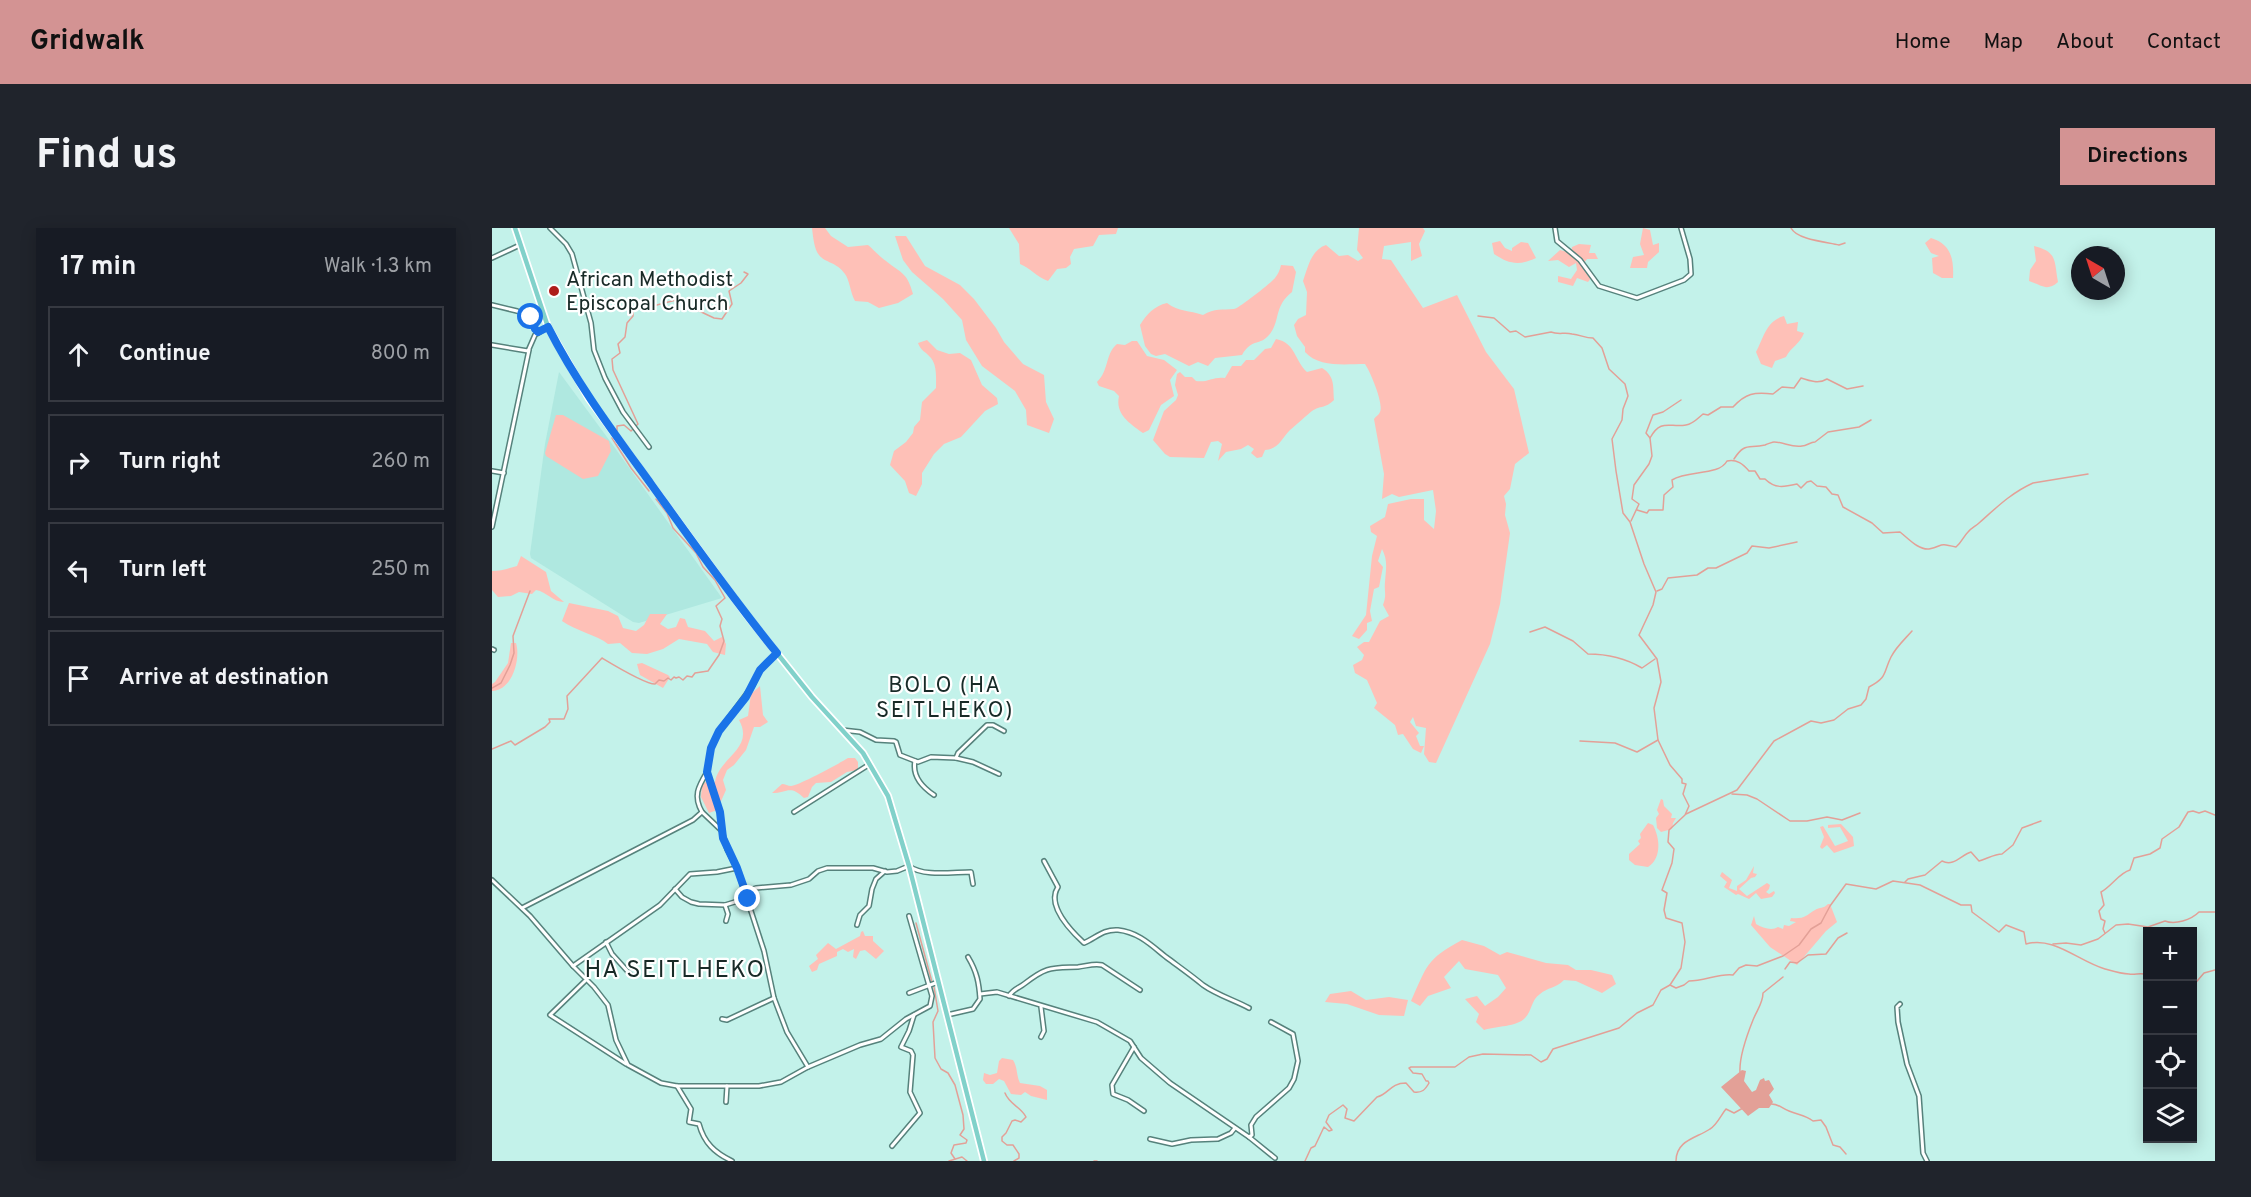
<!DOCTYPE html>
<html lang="en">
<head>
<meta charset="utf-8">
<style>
	:root { --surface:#171b24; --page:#20242c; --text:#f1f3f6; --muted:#9ea1a6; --line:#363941; --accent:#d39393 }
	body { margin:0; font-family:Overpass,sans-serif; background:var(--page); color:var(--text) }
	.controls { position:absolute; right:18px; bottom:18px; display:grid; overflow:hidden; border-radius:0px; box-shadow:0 3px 15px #0003 }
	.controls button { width:54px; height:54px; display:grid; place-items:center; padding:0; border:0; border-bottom:2px solid var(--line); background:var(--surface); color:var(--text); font:30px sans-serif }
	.compass { position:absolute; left:1579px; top:18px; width:54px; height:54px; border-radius:50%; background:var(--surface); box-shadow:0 3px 15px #0003; rotate:321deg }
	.stop { position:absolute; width:18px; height:18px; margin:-14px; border:4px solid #1a73e8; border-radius:50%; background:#fff }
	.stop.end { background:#1a73e8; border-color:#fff; box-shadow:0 2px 6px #0008 }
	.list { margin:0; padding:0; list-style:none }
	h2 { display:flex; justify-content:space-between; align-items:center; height:78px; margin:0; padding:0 24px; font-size:26px }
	h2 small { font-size:20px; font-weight:400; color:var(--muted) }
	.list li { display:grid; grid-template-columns:39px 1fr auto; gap:18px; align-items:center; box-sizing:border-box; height:96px; margin:0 12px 12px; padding:0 12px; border:2px solid var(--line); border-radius:0px }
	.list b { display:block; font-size:22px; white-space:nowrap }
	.list em { font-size:20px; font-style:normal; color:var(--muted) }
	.icon { flex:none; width:33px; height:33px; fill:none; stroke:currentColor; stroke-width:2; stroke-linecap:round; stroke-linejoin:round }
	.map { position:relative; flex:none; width:1723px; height:933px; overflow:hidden; border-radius:0px }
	header { display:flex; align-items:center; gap:36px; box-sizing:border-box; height:84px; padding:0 30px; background:var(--accent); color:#111 }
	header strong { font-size:28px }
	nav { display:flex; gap:33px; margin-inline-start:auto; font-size:21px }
	.intro { display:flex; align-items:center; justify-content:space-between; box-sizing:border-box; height:144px; padding:0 36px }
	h1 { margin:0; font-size:42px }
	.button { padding:15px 27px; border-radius:0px; background:var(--accent); color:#111; font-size:21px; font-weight:700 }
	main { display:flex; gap:36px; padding:0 36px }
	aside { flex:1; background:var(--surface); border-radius:0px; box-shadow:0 3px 15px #0003 }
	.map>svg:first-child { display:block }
	.built { fill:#afe8e0 }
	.green { fill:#fec0b7 }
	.water { fill:#e3a097 }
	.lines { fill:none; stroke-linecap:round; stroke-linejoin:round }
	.stream { stroke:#e3a097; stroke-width:1.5 }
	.minor-casing { stroke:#56827c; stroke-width:6 }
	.primary-casing { stroke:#fff; stroke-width:8 }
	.minor { stroke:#fff; stroke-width:3 }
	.primary { stroke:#81d1ca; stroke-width:4.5 }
	.route { stroke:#1a73e8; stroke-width:8 }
	.poi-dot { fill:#ae1d1b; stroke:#fff; stroke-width:2 }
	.labels { text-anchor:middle; stroke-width:4.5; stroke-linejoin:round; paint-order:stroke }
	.poi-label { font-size:21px; fill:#182a27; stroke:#fff; text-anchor:start }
	.neighbourhood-label { font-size:22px; letter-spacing:1.5px; fill:#182a27; stroke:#fff }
	.quarter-label { font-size:24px; letter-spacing:1.5px; fill:#182a27; stroke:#fff }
</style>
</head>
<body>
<header>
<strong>Gridwalk</strong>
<nav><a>Home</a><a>Map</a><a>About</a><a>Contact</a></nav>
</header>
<div class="intro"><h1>Find us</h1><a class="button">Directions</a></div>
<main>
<aside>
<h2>17 min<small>Walk · 1.3 km</small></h2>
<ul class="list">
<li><svg class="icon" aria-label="ahead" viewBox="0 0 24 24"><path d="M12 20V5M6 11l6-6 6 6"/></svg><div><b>Continue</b></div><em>800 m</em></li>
<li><svg class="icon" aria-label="right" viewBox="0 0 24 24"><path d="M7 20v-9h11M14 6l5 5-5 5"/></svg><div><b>Turn right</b></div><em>260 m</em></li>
<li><svg class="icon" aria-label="left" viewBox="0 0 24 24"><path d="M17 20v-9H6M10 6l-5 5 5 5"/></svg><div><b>Turn left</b></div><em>250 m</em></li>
<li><svg class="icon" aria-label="arrive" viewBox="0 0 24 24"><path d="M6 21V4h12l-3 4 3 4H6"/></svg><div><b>Arrive at destination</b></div></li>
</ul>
</aside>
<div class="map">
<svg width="1723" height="933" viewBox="0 0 1723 933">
	<rect width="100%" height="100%" fill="#c3f2ea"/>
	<polygon class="built" points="67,144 123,220 230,370 147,395 141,394 39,330 38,326 53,216"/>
	<g class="green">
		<path d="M320 0H333L339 8 356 19 376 17C382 22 388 29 394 33 410 46 415 44 421 66L406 75 387 80 376 74 363 73C358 64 358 53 353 46 345 34 333 35 327 27 322 21 321 8 320 0Z"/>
		<path d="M517 0H626L624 6 607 7 601 18 582 21 578 29 579 36 574 40 565 41 556 53C545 49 538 40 528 36L527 16Z"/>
		<path d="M867 0H931L933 3 927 16 930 28 919 33V14L892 18 890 31 899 32 931 80 965 67 994 124 1022 161 1037 225 1023 236 1018 261 1012 268 1014 276 1013 287 1018 305 1008 376 998 416 944 535 937 534 932 526 934 500 924 498 921 489 918 494 927 505 924 508 928 518H932L929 525 921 521 911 506 906 507 903 497 882 480 885 475 875 452 863 445 861 437 870 432 872 427 865 419 872 414H877L888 393 897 388 891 377C895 366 892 364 893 354 894 340 896 333 890 321L886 333 891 339 887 359 882 361 878 383 880 393 875 395V402L867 411 860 408 874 387 880 328 885 308 879 304 878 298 893 289 896 276 919 271H932V292L942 301 944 283 941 262 907 269 900 266 890 271 892 246 882 191C884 188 887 187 888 184 892 176 878 143 873 136 854 136 827 140 813 124V119L805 108 802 97 806 91 814 87 815 64 811 53C816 39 819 22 834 17L847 28 856 27 866 33 871 30 865 22Z"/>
		<polygon points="1151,0 1158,2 1161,17 1167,15 1167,24 1156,34 1155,40 1138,40 1141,29 1152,27 1148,16"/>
		<polygon points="403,8 414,8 433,38 468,57 482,71 504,100 512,114 531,136 552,147 554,174 562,191 557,205 535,197 534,182 523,163 490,138 474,112 470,92 451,71 420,44 411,32"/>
		<path d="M1439 10C1459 16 1462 31 1461 50H1450L1441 45 1440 30 1447 28 1439 25 1433 15Z"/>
		<path d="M1008 13 1013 20 1020 23V20L1029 14 1036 15 1044 30C1027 38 1017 36 1002 26L1000 15Z"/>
		<polygon points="1087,16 1099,17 1097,25 1103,25 1106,31 1095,31 1090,38 1099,50 1096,54 1085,50 1081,58 1066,54 1066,48 1079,51 1085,42 1084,35 1077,39 1066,32 1056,33 1068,22 1079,25 1080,19"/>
		<path d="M1542 18C1566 24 1562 33 1566 54 1555 64 1549 57 1537 53L1538 42 1544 33Z"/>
		<path d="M789 37 801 38 804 44 800 64C781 79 789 93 777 107 768 118 760 110 750 127L723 130 716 138 706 134 697 138 673 126 664 128 659 126 653 118 648 97C655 86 662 78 675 75 687 84 697 82 711 87 723 80 730 82 742 81 746 81 780 54 783 50 786 46 788 42 789 37Z"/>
		<path d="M1292 88 1295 96 1306 94 1305 103 1312 105C1308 116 1299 119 1294 129L1283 133 1280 140 1269 136 1264 124C1272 109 1274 93 1292 88Z"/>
		<path d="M784 111C804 115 802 132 815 144L830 140C843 148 841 158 842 172 833 181 829 177 820 183 816 186 803 198 798 202 789 211 787 221 773 222L770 229 765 230 759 225 762 221 756 217 749 221 734 224 726 233 730 216 726 213 719 214 712 230 678 229 673 226 661 212 672 183 684 172 686 167 683 157 685 146 688 144 693 149H700L704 153C715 155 722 148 733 150L740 138H749L754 132H762L773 121 779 120Z"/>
		<path d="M435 112 445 122 457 126 468 125 479 132 490 157 505 170 506 176 493 183 469 209 452 216 442 226 430 245V256L424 268 417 265 413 253 398 237 402 223 414 214 421 205 422 199 428 192 430 174 444 160C444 150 445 137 439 130 433 123 429 123 426 115Z"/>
		<path d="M640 113H645L655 128 672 132 685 142 678 152 682 168 669 177 657 202 651 205C637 195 623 186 627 168L622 163 607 158 605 154C617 143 613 126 625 116L633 117Z"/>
		<polygon points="64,187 71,187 117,213 119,223 106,248 91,251 54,228 53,225"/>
		<path d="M29 328 54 344 59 363 72 374C61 374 55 364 44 362L40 366 27 364 19 368 6 369 0 362V343C9 343 17 340 25 338Z"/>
		<path d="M77 375 116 383 126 388 131 400 144 403 152 397 158 386H175L168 396 176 401 184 399 188 390 193 391 196 399 213 403 222 413 230 409 234 416 233 427 221 424 215 416 187 411 171 421 155 426 140 425 128 415 116 416C105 407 84 403 70 393Z"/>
		<path d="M19 415H24C29 431 20 463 0 463V456L3 454 16 435Z"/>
		<polygon points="150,435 176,447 178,449 171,460 148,447 145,436"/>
		<path d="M268 458 271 487 276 494 268 499H262L254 522 242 537 235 542 231 552 234 562 225 582 217 585 209 569 210 556 216 553 223 554C227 529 263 521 247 492L256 488 259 466Z"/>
		<path d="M356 530H363L366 534V542L355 544 339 554 324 555 320 559 316 569 312 570C298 556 295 565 280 565L290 556C293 556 296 558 299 558 306 558 348 535 356 530Z"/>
		<polygon points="1169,571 1171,572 1172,578 1180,586 1179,590 1184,590 1181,595 1180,601 1169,604 1165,600 1164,590 1167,586 1165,582"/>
		<path d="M1156 595 1161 597C1168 610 1170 630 1156 639L1143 637 1137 632V626L1148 616 1146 613 1149 610 1148 606Z"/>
		<polygon points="1349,596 1361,609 1362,618 1342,625 1335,617 1330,621 1328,619 1332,609 1328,599 1331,598 1343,618 1356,613 1348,599 1336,600 1336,597"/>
		<polygon points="1262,638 1261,645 1265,646 1263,649 1259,650 1247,661 1255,668 1275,655 1278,657 1277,661 1274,664 1277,666 1282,663 1283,665 1280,669 1269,671 1264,665 1257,671 1246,666 1244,667 1232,659 1235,654 1228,648 1230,644 1240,652 1237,660 1245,663 1245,658 1254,652"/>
		<path d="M1336 676H1338L1345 694 1334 703 1305 737 1278 719 1259 697 1262 688 1264 696C1271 700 1280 703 1286 699L1291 701 1292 697 1297 698 1304 694 1298 693 1299 690C1313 691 1313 688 1323 682 1328 679 1331 681 1336 676Z"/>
		<polygon points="371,703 373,708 381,708 381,713 392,723 384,731 373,722 368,723 364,731 361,729 362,721 356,724 351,721 345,724 345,728 327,736 325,742 320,744 317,738 326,731 324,727 336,715 344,721 368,708 369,704"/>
		<path d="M970 712 992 718 1008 727 1015 724 1054 735 1076 737 1084 742H1099L1120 747 1124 756 1110 765 1084 753 1072 752C1063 761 1056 759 1048 766 1039 772 1040 783 1033 790 1025 799 1004 798 992 802L984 794 987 786 973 771 985 768 993 778 1006 769 1014 760 1006 747 973 741 967 733 952 749 959 760 936 768 928 778 919 773C935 738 934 731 970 712Z"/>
		<polygon points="859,763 874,772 897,769 916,772 912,788 887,787 855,776 833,774 838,766"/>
		<path d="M510 830 521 832C526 840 524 847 528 855L548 858 555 862V872L539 868 533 864 529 867 519 866 512 853 507 851 501 856H494L491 852 492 845 498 847 505 845 507 833Z"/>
	</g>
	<polygon class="water" points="1250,842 1254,843 1252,853 1260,864 1264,862 1268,852 1272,850 1273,853 1277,852 1282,861 1277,867 1281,874 1277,880 1267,880 1256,888 1229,859"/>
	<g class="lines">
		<g class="stream">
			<path d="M1299 0C1305 12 1335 14 1347 17L1353 15"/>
			<polyline points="125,206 125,198 132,197 139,203 146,196 121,142 120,131 128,125 126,116 133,109 135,95 141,88 141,84 151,76 161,78 184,72 222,90 230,91 240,76 237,63 249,55 256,46 252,44"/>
			<polyline points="120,210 139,240 157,263"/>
			<path d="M1158 210C1169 190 1178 200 1194 197 1201 196 1206 190 1211 186L1216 187 1229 179H1241C1254 165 1262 164 1281 166L1290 159 1302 160 1309 150C1318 153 1327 156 1335 151L1355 161 1371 158"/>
			<path d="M1242 231C1253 214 1256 221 1273 217 1275 216 1281 214 1282 214 1292 214 1300 220 1310 218 1315 218 1318 214 1323 214L1336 204 1367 199 1379 192"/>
			<path d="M1145 282 1155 285 1157 282H1171L1172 267 1181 259 1180 252C1196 242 1227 248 1235 233 1245 231 1251 236 1257 243H1263L1268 251H1273C1283 261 1292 259 1305 256L1309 260 1315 254 1319 253 1325 258 1334 259 1340 266 1346 267 1351 279 1380 295 1391 305 1408 304C1416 310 1426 322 1437 321 1452 318 1445 314 1464 319 1470 314 1471 309 1476 304 1479 300 1484 298 1487 295 1505 279 1519 265 1541 255L1596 246"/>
			<polyline points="1139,293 1147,276 1140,271 1142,257 1157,236 1160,228 1158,210 1154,205 1161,187 1171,184 1189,172"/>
			<polyline points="1165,363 1170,361 1176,350 1205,347 1216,340 1224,340 1255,325 1260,318 1277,320 1305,314"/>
			<path d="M1038 404 1053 399 1081 413 1096 426C1115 426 1133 430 1150 440L1163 431"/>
			<polyline points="0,460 9,455 18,437 22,425 21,408 38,363"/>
			<polyline points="1088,513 1123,515 1145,524 1166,512"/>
			<path d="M0 521 19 513 23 517 53 499 58 494 57 491H72L76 481 75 468 110 430C120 436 153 456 163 456L167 452 172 453 176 450 179 452 182 449 184 450 187 449 191 452 195 448 200 449 203 445 216 443 227 427 232 413 228 398 230 391 224 378 233 370 223 352 211 339 204 325 181 300 175 285 164 271"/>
			<polyline points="1240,566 1255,567 1265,571 1298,593 1315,593 1335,589 1350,592 1368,585"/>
			<path d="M1194 586 1245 562 1282 513 1319 493 1329 495 1342 492 1356 481 1369 477 1374 471 1377 459C1396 449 1391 445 1399 429 1404 419 1413 411 1420 403"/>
			<path d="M1413 654 1416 651 1433 647 1450 633C1462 639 1469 627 1479 624L1487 633C1495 631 1502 626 1510 626L1521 617 1530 600 1549 593"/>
			<polyline points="424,695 440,754"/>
			<path d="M1613 705 1611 701 1613 693 1609 691 1607 683 1612 677 1609 664C1620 658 1627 645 1638 642L1642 630 1658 626 1668 620 1670 611 1687 599 1696 584 1701 583 1707 585 1713 583 1723 587"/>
			<path d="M1561 716 1574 715 1589 717 1606 711 1624 697 1636 696 1656 699 1673 693C1683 697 1699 692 1707 684H1723"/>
			<polyline points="1293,741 1298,734 1305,735 1316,727 1334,726 1346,710 1355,705"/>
			<path d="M1178 757 1184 760 1192 757 1197 753C1212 753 1228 745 1241 747L1247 740 1254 737 1265 738 1291 728 1307 717 1319 701 1329 695 1338 678 1354 656 1384 661 1401 653 1428 657 1469 677H1479L1480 684 1507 704 1514 697 1532 704 1534 716C1562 708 1586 733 1613 741 1620 743 1629 746 1637 746 1644 747 1649 744 1656 747"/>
			<polyline points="442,759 446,783 441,794 443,830 449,841 456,845 463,857 471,887 472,901 468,907 475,912 474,915 462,917 459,925 463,931"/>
			<polyline points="1700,759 1712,745 1723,742"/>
			<path d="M1248 844C1247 828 1255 807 1261 792 1265 782 1271 775 1271 765L1291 749"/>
			<path d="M513 865C517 876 529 879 534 889L529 894 523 892 520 893 514 905 510 909V913L515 917H521L527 926V930L522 933"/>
			<path d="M1278 876C1286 875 1289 880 1297 883 1306 887 1313 887 1321 893L1329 892 1334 899 1341 917 1348 919 1354 926"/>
			<polyline points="457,933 470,929 475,933"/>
			<polyline points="602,933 605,933"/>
			<path d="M813 933 819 920 823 918 832 899 837 903 840 902 834 894 837 887 851 877 855 881 853 890 862 893 885 869C897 866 898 855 914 855L922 864C930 865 933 862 937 855L936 853H934L930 846 921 845 917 840 919 839H963L977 829 991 826 1039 827 1049 834 1055 831 1061 821 1127 800 1145 785 1161 777 1169 762 1178 757 1189 740 1193 714 1190 695 1174 690 1172 682 1175 665 1170 662 1180 635 1182 621 1176 614 1177 602 1193 587 1197 578 1191 566 1194 556 1190 555V551L1178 537 1166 512 1162 480 1169 454 1165 431 1147 407 1161 377 1164 364 1152 336 1138 294 1131 285 1124 243 1120 211 1130 192 1131 181 1136 168 1133 156 1117 141 1110 120 1101 110C1093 110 1089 107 1080 106 1073 104 1066 107 1059 104L1033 109 1024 103 1018 104 1002 90 986 88"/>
			<path d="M1184 933C1184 912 1205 910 1218 901 1225 897 1229 887 1234 881L1242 885 1251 880"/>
		</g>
		<g class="minor-casing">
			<g id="minor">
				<polyline points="58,0 74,16 80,26 99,95 102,122 113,150 131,184 157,219"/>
				<polyline points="1063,0 1065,13 1088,32 1107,58 1145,70 1192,52 1199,46 1198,31 1189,0"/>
				<polyline points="0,30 28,17"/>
				<polyline points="0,77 25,83 39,89 45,104"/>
				<polyline points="0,117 36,123 43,107 56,99"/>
				<polyline points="0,243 12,245"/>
				<polyline points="0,299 37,122"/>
				<polyline points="0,421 2,422"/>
				<polyline points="350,502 368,504 384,512 402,513 404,514 408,527 426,534 439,529 464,530 466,525 495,497 501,497 512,503"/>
				<polyline points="464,530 481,534 507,546"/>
				<path d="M423 533C420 548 430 559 442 567"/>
				<polyline points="210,584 230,603 235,621 245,640 272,723 282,770 295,804 316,839"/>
				<polyline points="302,584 378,536"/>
				<polyline points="230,602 228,583 215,544 219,520 227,503 261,457 268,442 285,425"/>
				<path d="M552 633 566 659C554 677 579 703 592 715 604 710 611 701 626 702 646 704 659 717 674 729 686 738 699 747 711 757 725 767 742 772 757 780"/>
				<polyline points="0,652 38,688 81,738 168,677 198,646 225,644 245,640"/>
				<path d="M183 661 190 669 199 674 207 676 233 677 246 673 254 663 264 660 299 657 317 651 326 643 335 640H381L395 644 405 643 417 638C431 649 461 644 479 644L481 656"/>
				<polyline points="233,677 236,686 234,693"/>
				<path d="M30 680 201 592 210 584C201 568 206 559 215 544"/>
				<polyline points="365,697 368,687 377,678 380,661 384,651 393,643"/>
				<polyline points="114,714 120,726 138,746"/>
				<polyline points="81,738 102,759 116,777 124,812 136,837 169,855 185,858 267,858 289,854 316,839 368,817 389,811 414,791 438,778 440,768 417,688"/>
				<polyline points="93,753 58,787 134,836"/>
				<polyline points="417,765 446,754"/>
				<polyline points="488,766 505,764 605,794 638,813 649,830 678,855 757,909 783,930"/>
				<path d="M517 768C521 761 527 760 532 756 555 738 559 740 586 739 595 738 602 735 610 737L648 762"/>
				<polyline points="1408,776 1405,779 1406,794 1415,836 1427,868 1431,925 1435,933"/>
				<polyline points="549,779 552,803 549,809"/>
				<path d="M455 787 481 781 488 771C487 755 485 744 476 729"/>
				<polyline points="230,791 235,792 282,770"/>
				<polyline points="642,819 620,857 621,866 636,872 652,883"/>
				<path d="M185 858 199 881 197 894 207 896C212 915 223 925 240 933"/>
				<polyline points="234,874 235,858"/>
				<polyline points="757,909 760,907 759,897 764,889 797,860 802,851 806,833 801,806 779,794"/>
				<polyline points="658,911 680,916 699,912 726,911 739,905 743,900"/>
				<polyline points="400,918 428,885 418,864 421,827 419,823 409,819 417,803 422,787"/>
			</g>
		</g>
		<g class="primary-casing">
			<polyline id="primary" points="23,0 56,99 97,171 253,385 320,469 371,525 396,568 417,638 492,933"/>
		</g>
		<use href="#minor" class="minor"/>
		<use href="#primary" class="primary"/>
	</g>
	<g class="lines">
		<path class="route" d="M39 89 43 101 46 104 56 99C85 156 122 205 159 256 200 313 241 371 285 425L268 442 254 469 227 503 219 520 215 544 228 584 231 610 245 640 256 671"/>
	</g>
	<circle class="poi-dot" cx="62" cy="63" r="6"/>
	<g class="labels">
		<g class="poi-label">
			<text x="74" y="58">African Methodist<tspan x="74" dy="24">Episcopal Church</tspan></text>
		</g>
		<g class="neighbourhood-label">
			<text x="453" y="464">BOLO (HA<tspan x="453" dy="25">SEITLHEKO)</tspan></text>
		</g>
		<g class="quarter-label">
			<text x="183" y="749">HA SEITLHEKO</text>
		</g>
	</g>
</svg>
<div class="controls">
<button>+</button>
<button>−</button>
<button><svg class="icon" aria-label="locate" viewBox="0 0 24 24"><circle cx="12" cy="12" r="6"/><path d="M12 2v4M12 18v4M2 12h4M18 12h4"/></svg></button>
<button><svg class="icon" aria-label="layers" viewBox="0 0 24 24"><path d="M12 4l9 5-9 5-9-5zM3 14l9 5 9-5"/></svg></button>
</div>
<svg class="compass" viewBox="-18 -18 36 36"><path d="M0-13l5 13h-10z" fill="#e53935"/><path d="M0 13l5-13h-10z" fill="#9ea1a6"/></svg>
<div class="stop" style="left:39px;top:89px"></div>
<div class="stop end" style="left:256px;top:671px"></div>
</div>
</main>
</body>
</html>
